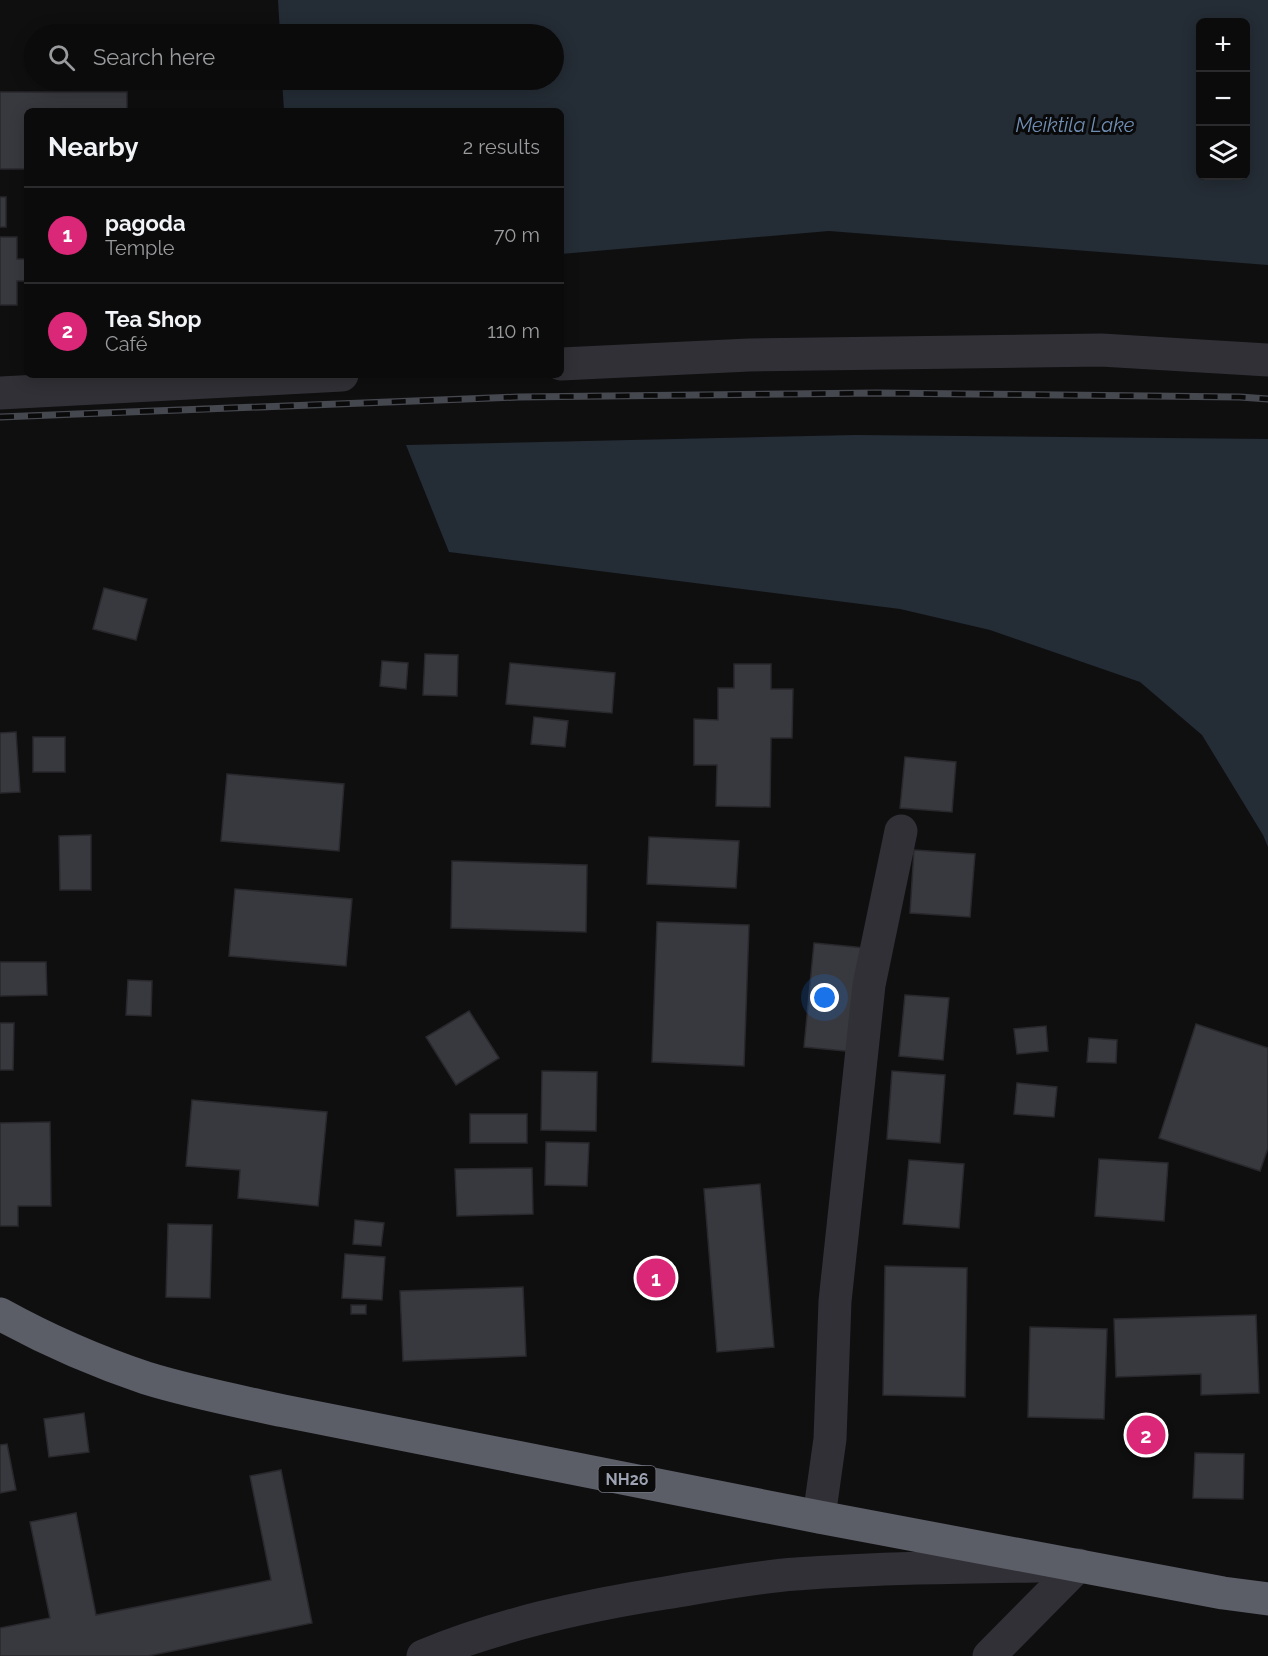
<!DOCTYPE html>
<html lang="en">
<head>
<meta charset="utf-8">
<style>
	:root { --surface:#0b0b0c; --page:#19191a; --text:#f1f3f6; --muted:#9a9b9d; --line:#2b2b2d; --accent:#db2777 }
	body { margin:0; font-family:Raleway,sans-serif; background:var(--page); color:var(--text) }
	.controls { position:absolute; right:18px; top:18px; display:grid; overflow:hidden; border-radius:9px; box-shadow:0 3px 15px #0003 }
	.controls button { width:54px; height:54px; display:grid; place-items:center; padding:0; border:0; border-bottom:2px solid var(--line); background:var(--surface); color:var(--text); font:30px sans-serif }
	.you { position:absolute; left:825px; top:998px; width:21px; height:21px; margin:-15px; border:4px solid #fff; border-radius:50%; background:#1a73e8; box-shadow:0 0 0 9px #1a73e833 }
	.badge { display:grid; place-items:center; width:39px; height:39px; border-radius:50%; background:var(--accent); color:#fff; font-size:20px; font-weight:700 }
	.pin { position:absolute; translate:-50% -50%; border:3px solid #fff; box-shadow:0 2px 6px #0006 }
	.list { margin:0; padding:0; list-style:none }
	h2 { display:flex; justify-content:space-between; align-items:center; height:78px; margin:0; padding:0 24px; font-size:26px }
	h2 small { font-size:20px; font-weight:400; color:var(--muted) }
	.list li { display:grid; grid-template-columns:39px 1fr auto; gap:18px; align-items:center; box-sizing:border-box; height:96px; padding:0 24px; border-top:2px solid var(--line) }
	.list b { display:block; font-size:22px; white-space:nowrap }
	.list p { margin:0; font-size:20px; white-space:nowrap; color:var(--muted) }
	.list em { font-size:20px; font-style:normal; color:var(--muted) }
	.icon { flex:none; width:33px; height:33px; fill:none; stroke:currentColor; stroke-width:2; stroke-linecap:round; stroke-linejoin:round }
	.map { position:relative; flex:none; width:1268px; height:1656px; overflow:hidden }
	.search { position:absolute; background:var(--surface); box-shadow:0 3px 15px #0003; left:24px; top:24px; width:540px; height:66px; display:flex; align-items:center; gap:15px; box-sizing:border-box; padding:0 21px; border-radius:33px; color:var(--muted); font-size:22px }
	.panel { position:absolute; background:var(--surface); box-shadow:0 3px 15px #0003; left:24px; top:108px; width:540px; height:270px; border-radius:9px }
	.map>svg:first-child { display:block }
	.water { fill:#242c35; fill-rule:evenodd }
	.building { fill:#38393f; stroke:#29292d; stroke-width:1.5 }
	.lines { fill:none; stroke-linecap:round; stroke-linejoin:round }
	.minor { stroke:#303036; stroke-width:33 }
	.highway { stroke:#5b5d67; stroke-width:33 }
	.rail-casing { stroke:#46484f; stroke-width:7 }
	.rail { stroke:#0a0a0b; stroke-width:4.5; stroke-dasharray:14; stroke-linecap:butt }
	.labels { text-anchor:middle; stroke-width:6; stroke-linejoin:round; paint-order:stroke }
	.shield { fill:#0a0a0b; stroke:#727581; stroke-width:1.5 }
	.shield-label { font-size:16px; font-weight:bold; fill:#9ea3b3 }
	.water-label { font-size:20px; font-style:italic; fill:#708eb3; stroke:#0a0a0b }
</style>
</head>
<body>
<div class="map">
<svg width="1268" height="1656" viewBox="0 0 1268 1656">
	<rect width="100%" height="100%" fill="#0f0f10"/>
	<g class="water">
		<path d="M278 0H1268V265L829 231 561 254V111H284L282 80H554V34H280ZM1200 22H1246V176H1200Z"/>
		<polygon points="855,435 1268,439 1268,847 1263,835 1202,735 1140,682 990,630 900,609 449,552 406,445"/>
	</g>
	<g class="building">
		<polygon points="0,92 127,92 127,111 27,111 27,169 0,169"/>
		<rect x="0" y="197" width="6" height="30"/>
		<polygon points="0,237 17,237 17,259 27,259 27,281 17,281 17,305 0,305"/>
		<polygon points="104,588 147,599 136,640 93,629"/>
		<polygon points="425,654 458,655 457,696 423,695"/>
		<polygon points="382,661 408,663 406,689 380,686"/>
		<polygon points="510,663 615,673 612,713 506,704"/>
		<polygon points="734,664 771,664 771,689 793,689 792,738 771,738 770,807 716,806 717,765 694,765 694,719 718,720 718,688 734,688"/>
		<polygon points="534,717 568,721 565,747 531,744"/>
		<polygon points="16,732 20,792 0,793 0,733"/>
		<rect x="33" y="737" width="32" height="35"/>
		<polygon points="905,757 956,762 952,812 900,808"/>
		<polygon points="227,774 344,784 339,851 221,841"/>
		<polygon points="91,835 91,890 60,890 59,836"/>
		<polygon points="649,837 739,841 736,888 647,884"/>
		<polygon points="914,850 975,854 970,917 910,913"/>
		<polygon points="452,861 587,865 586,932 451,928"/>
		<polygon points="235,889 352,899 346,966 229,956"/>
		<polygon points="657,922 749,925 744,1066 652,1062"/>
		<polygon points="814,943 865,948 855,1052 804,1047"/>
		<polygon points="0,962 46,962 47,995 0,996"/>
		<polygon points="128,980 152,981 151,1016 126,1015"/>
		<polygon points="905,995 949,998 943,1060 899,1056"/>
		<polygon points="469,1011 499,1058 456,1085 426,1037"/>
		<polygon points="0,1023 14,1023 13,1070 0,1070"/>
		<polygon points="1196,1024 1268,1048 1268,1148 1260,1171 1159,1138"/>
		<polygon points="1046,1026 1048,1051 1017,1054 1014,1029"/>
		<polygon points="1089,1038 1117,1040 1116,1063 1087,1062"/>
		<polygon points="542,1071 597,1072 596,1131 541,1130"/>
		<polygon points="892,1071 945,1075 940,1143 887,1139"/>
		<polygon points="1017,1083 1057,1087 1054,1117 1014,1114"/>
		<polygon points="192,1100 327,1112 318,1206 238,1198 240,1170 186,1166"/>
		<rect x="470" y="1114" width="57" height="29"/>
		<polygon points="50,1122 51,1206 18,1206 18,1226 0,1226 0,1123"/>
		<polygon points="546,1142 589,1143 587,1186 545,1185"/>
		<polygon points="1099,1159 1168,1163 1164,1221 1095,1216"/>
		<polygon points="909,1160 964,1164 959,1228 903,1224"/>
		<polygon points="532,1168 533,1214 457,1216 455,1169"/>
		<polygon points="760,1184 774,1347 717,1352 704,1189"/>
		<polygon points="355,1220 384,1223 381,1246 353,1244"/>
		<polygon points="168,1224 212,1225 210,1298 166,1297"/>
		<polygon points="345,1254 385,1257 382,1300 342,1298"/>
		<polygon points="885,1266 967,1268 965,1397 883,1395"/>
		<polygon points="523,1287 526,1356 403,1361 400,1291"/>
		<rect x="351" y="1305" width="15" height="9"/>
		<polygon points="1256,1315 1259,1393 1201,1395 1201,1374 1116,1377 1114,1319"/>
		<polygon points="1030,1327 1107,1329 1104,1419 1028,1417"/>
		<polygon points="84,1413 89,1452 49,1457 44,1419"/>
		<polygon points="7,1444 16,1490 0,1493 0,1445"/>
		<polygon points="1195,1453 1244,1454 1243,1499 1193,1498"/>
		<polygon points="281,1470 312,1623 148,1656 0,1656 0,1628 50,1618 30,1522 76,1513 96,1615 271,1580 250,1476"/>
	</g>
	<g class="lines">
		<g class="minor">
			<polyline points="561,364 749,355 1101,350 1268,360"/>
			<polyline points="0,393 342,375"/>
			<polyline points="819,1517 830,1439 835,1301 869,985 901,831"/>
			<path d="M423 1656C501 1624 582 1606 665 1593 708 1586 752 1577 796 1574 877 1568 957 1567 1038 1566"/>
			<polyline points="989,1656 1079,1565"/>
		</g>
		<path class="highway" d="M0 1314C47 1340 95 1361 146 1378 191 1392 238 1401 284 1411L819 1517 1223 1593 1268 1599"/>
		<g class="rail-casing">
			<polyline id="rail" points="0,417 518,397 877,393 1240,397 1268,399"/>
		</g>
		<use href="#rail" class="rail"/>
	</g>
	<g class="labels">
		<rect class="shield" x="598.5" y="1466" width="57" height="26" rx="4.5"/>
		<g class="shield-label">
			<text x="627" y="1485">NH26</text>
		</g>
		<g class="water-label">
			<text x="1075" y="132">Meiktila Lake</text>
		</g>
	</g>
</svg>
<div class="controls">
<button>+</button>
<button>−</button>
<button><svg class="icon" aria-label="layers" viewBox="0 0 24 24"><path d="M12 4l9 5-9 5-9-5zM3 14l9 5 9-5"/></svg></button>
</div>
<div class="you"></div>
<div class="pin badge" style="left:656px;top:1278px">1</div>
<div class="pin badge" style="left:1146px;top:1435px">2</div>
<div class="search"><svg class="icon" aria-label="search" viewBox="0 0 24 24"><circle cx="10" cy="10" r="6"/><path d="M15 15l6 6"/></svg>Search here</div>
<section class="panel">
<h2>Nearby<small>2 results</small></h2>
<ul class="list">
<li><span class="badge">1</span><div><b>pagoda</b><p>Temple</p></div><em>70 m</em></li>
<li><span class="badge">2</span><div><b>Tea Shop</b><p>Café</p></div><em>110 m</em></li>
</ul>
</section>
</div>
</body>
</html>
